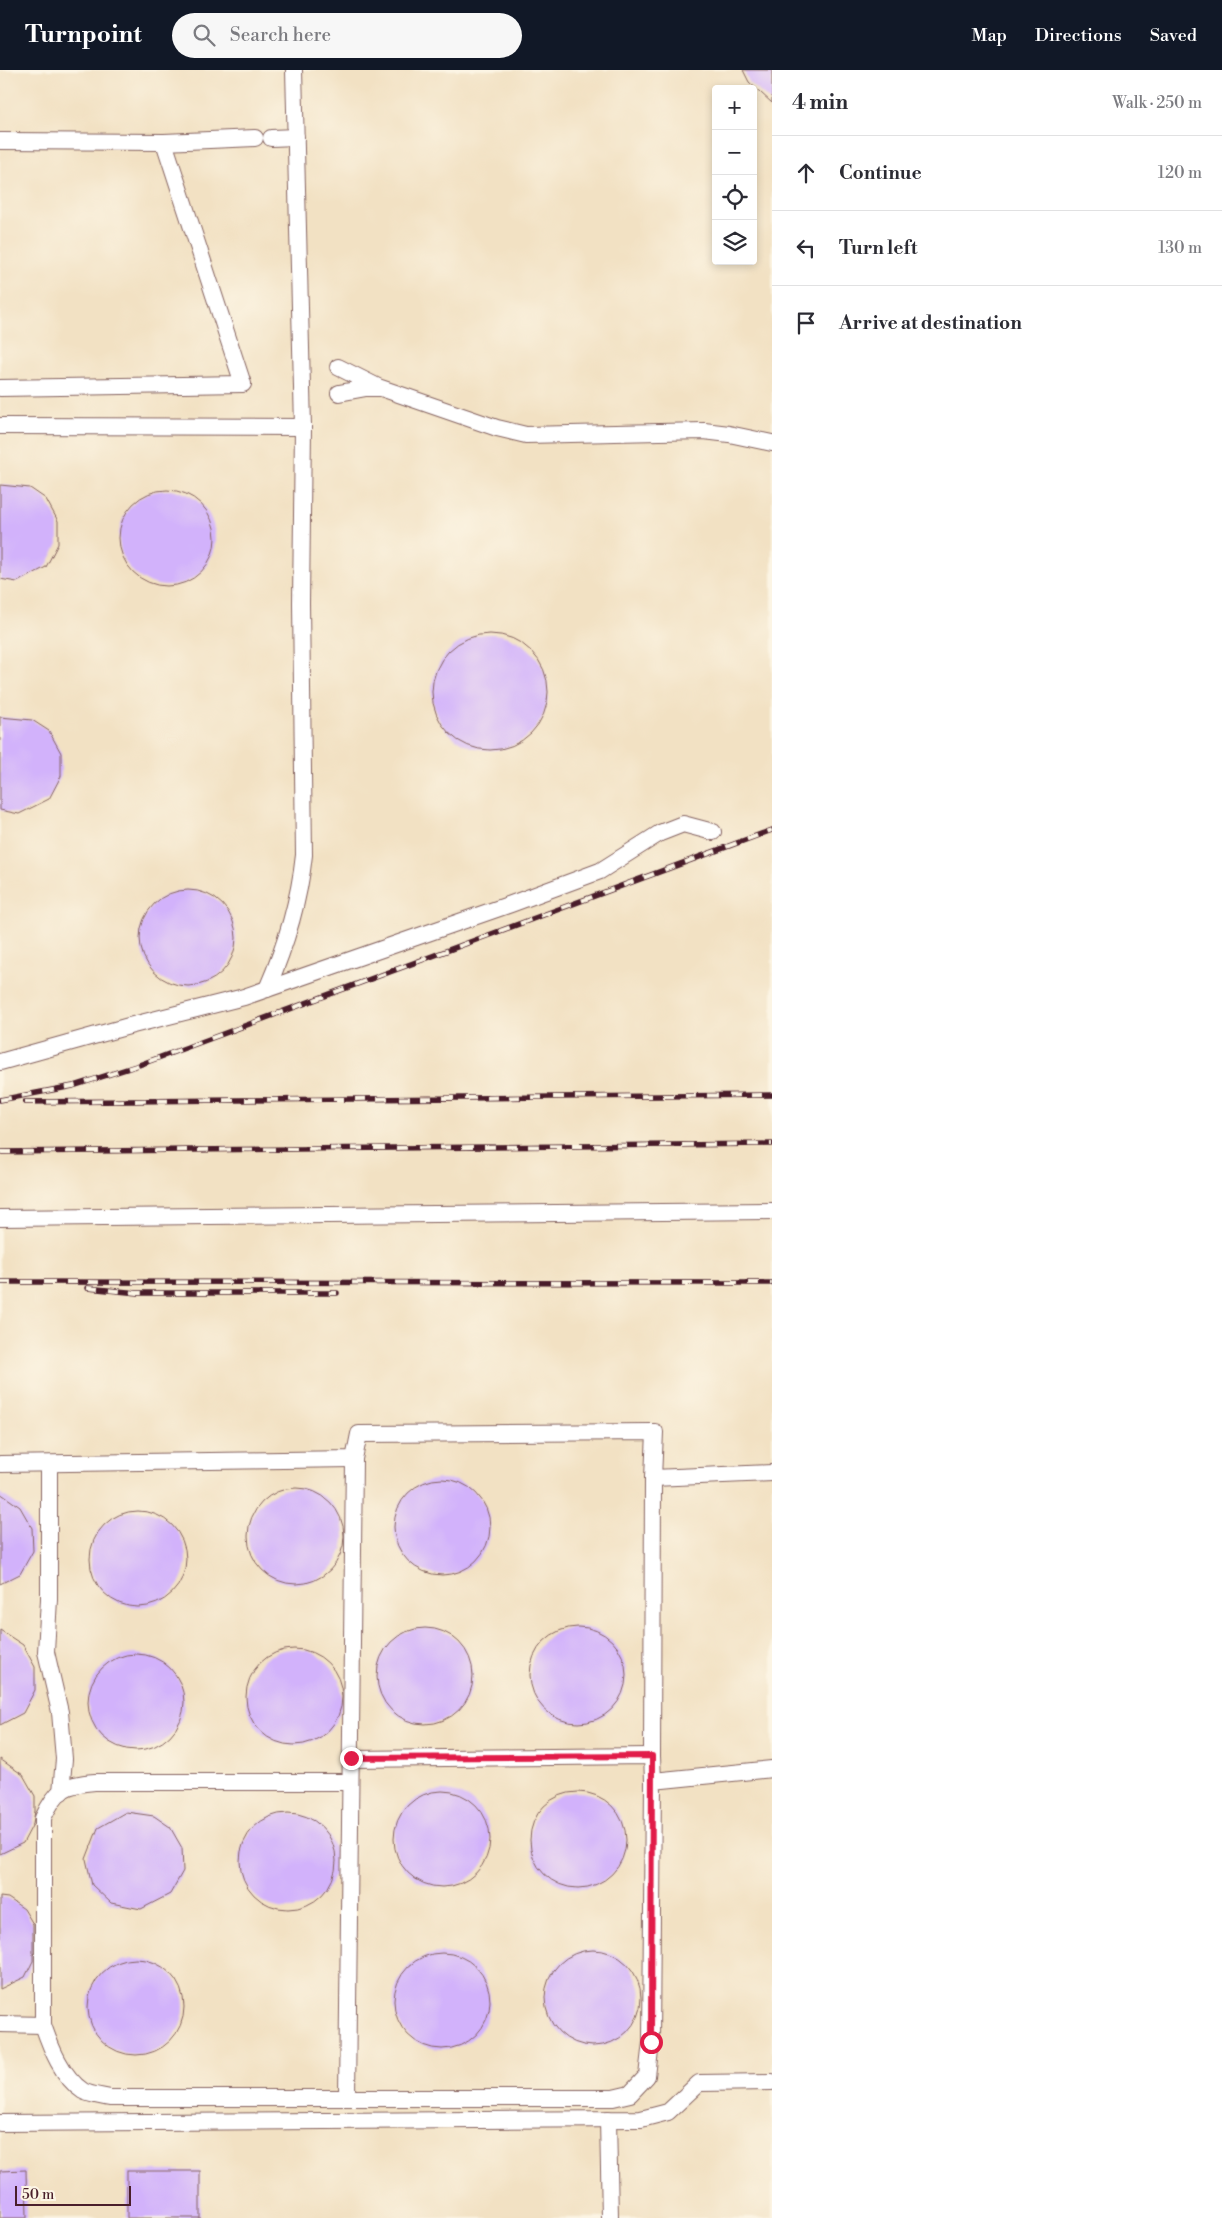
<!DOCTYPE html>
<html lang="en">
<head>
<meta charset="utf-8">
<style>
	:root { --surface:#fff; --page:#f7f7f7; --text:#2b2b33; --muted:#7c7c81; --line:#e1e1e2; --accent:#111827 }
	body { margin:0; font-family:"Libre Bodoni",serif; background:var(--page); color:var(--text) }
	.controls { position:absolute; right:15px; top:15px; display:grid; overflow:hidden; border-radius:5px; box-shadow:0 2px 8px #0003 }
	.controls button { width:45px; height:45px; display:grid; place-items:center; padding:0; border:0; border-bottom:1px solid var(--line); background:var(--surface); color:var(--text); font:25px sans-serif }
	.scale { position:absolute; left:15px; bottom:12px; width:116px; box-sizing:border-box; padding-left:5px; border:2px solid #4a1f2b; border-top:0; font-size:14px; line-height:18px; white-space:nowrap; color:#4a1f2b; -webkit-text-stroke:4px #fcf5e5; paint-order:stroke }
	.stop { position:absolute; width:15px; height:15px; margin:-11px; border:4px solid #e11d48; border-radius:50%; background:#fff }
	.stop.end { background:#e11d48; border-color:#fff; box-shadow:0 1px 5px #0008 }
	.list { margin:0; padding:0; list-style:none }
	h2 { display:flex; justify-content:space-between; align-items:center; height:65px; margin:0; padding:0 20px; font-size:21px }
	h2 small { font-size:16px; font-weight:400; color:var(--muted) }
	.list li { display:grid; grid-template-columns:32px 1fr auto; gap:15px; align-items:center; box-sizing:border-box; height:75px; padding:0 20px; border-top:1px solid var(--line) }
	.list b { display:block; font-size:19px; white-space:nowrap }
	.list em { font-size:16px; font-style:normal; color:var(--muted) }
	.icon { flex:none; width:28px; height:28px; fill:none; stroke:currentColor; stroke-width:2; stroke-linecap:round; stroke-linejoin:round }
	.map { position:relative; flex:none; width:772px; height:2148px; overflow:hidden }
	header { display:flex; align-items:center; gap:30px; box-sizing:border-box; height:70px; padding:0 25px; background:var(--accent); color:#fff }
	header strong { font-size:24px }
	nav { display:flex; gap:28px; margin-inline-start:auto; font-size:18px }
	.search { width:350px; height:45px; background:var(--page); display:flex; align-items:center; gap:12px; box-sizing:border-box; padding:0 18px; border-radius:28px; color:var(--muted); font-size:19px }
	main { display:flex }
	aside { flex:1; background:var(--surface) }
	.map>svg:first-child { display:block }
	.building { fill:#d2b2fb }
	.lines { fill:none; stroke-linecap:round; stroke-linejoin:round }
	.minor-casing { stroke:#856360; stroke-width:18 }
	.minor { stroke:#fff; stroke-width:16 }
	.rail-casing { stroke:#4a1f2b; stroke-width:5.5 }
	.rail { stroke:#fcf5e5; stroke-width:4; stroke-dasharray:11; stroke-linecap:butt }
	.route { stroke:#e11d48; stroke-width:6 }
</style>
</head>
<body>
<header>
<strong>Turnpoint</strong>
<div class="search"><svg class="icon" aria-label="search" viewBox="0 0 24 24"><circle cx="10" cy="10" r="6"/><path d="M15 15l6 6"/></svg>Search here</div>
<nav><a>Map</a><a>Directions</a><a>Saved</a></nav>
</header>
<main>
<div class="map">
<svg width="772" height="2148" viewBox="0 0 772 2148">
	<rect width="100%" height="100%" fill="#fcf5e5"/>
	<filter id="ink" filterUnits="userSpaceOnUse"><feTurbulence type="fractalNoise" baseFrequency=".02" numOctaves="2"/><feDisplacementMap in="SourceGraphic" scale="10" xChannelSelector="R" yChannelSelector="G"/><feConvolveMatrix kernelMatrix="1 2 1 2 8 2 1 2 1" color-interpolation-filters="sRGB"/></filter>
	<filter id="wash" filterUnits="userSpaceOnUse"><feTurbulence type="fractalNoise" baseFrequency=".0096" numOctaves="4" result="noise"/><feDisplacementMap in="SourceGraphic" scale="20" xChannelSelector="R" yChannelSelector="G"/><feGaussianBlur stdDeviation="1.12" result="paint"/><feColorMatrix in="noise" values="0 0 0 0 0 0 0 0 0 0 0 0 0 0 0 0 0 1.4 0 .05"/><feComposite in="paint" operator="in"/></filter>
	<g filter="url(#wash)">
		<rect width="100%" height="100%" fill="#f2e1c3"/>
		<g id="blocks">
			<g class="building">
				<polygon points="743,0 772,0 772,33 749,12"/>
				<polygon points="0,415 30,418 46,429 58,451 58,474 46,497 17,512 0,509"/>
				<circle cx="167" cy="468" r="48"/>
				<circle cx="490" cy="622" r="58"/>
				<polygon points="0,647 32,650 49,661 61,683 61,706 49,729 19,744 0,740"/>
				<circle cx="188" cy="868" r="48"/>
				<circle cx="442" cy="1457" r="48"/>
				<circle cx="296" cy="1466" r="48"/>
				<polygon points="0,1423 20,1437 32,1458 33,1481 20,1504 0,1514"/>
				<circle cx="138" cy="1489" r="48"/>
				<circle cx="578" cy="1605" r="48"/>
				<circle cx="425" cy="1606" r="48"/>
				<polygon points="0,1560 23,1575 35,1597 35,1620 23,1643 0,1655"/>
				<circle cx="294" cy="1627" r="48"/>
				<circle cx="136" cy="1632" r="48"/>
				<polygon points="0,1689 23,1705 35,1726 35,1741 33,1754 23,1773 0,1784"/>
				<circle cx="442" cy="1769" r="48"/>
				<circle cx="578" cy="1770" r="48"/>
				<polygon points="126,1742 154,1746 170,1757 182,1778 183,1801 170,1824 141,1839 111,1833 92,1815 86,1789 98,1758"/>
				<circle cx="288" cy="1791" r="48"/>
				<polygon points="0,1827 8,1828 24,1839 33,1854 33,1891 25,1907 0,1919"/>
				<circle cx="593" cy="1928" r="48"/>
				<circle cx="442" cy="1931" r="48"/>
				<circle cx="136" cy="1937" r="48"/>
				<polygon points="26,2100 27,2148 0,2148 0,2101"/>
				<rect x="127" y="2101" width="73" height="47"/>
			</g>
		</g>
	</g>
	<g filter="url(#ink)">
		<use href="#blocks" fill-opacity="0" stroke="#856360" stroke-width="1"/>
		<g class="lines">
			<g class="minor-casing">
				<g id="minor">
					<polyline points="271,68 296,67"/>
					<polyline points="0,71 164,72 243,314 0,318"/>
					<polyline points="164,72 255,68"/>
					<polyline points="338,297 378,317"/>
					<polyline points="339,323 366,318 381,318 497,358 526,365 704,361 729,364 772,373"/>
					<polyline points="0,356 303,357 294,0"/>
					<path d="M267 919C286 875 299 832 304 785L301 533 303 357"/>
					<polyline points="0,992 129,956 244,927 511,834 600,801 660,763 683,754 713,762"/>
					<polyline points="0,1148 772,1141"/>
					<polyline points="0,1394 354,1389 359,1364 655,1362 653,1408 772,1403"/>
					<polyline points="49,1394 49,1529 46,1582 60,1642 64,1689 61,1722"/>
					<polyline points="652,1686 653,1408"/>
					<polyline points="351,1689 652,1686 653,1711"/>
					<path d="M350 1712H95C64 1714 56 1720 43 1748V1955C51 1978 62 2007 83 2021 90 2025 102 2026 110 2028H613L630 2024 647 2006 651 1972 653 1711 772 1699"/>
					<polyline points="0,1954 43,1955"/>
					<polyline points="347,2028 354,1389"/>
					<polyline points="608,2049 610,2148"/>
					<polyline points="0,2053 641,2049 668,2042 699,2013 772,2012"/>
				</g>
			</g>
			<use href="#minor" class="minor"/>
			<g class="rail-casing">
				<g id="rail">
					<polyline points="0,1030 73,1016 139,995 772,760"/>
					<polyline points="25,1032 772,1025"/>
					<polyline points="0,1082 772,1074"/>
					<polyline points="0,1212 772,1213"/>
					<polyline points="87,1218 138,1223 337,1223"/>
				</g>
			</g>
			<use href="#rail" class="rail"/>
		</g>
	</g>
	<g class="lines" filter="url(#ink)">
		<polyline class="route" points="351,1688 652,1686 651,1972"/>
	</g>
</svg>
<div class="controls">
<button>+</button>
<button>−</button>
<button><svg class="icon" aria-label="locate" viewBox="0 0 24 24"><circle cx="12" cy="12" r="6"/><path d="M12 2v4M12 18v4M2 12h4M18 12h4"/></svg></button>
<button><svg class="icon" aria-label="layers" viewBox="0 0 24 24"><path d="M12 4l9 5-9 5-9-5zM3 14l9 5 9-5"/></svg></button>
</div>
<div class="scale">50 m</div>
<div class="stop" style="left:651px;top:1972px"></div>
<div class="stop end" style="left:351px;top:1688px"></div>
</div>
<aside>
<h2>4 min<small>Walk · 250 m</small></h2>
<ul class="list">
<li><svg class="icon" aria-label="ahead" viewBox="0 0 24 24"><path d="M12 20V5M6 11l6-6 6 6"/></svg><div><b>Continue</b></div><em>120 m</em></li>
<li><svg class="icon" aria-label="left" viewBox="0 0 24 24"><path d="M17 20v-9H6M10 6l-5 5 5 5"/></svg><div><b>Turn left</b></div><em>130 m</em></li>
<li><svg class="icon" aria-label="arrive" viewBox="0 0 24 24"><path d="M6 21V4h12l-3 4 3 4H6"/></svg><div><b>Arrive at destination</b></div></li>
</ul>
</aside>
</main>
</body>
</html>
